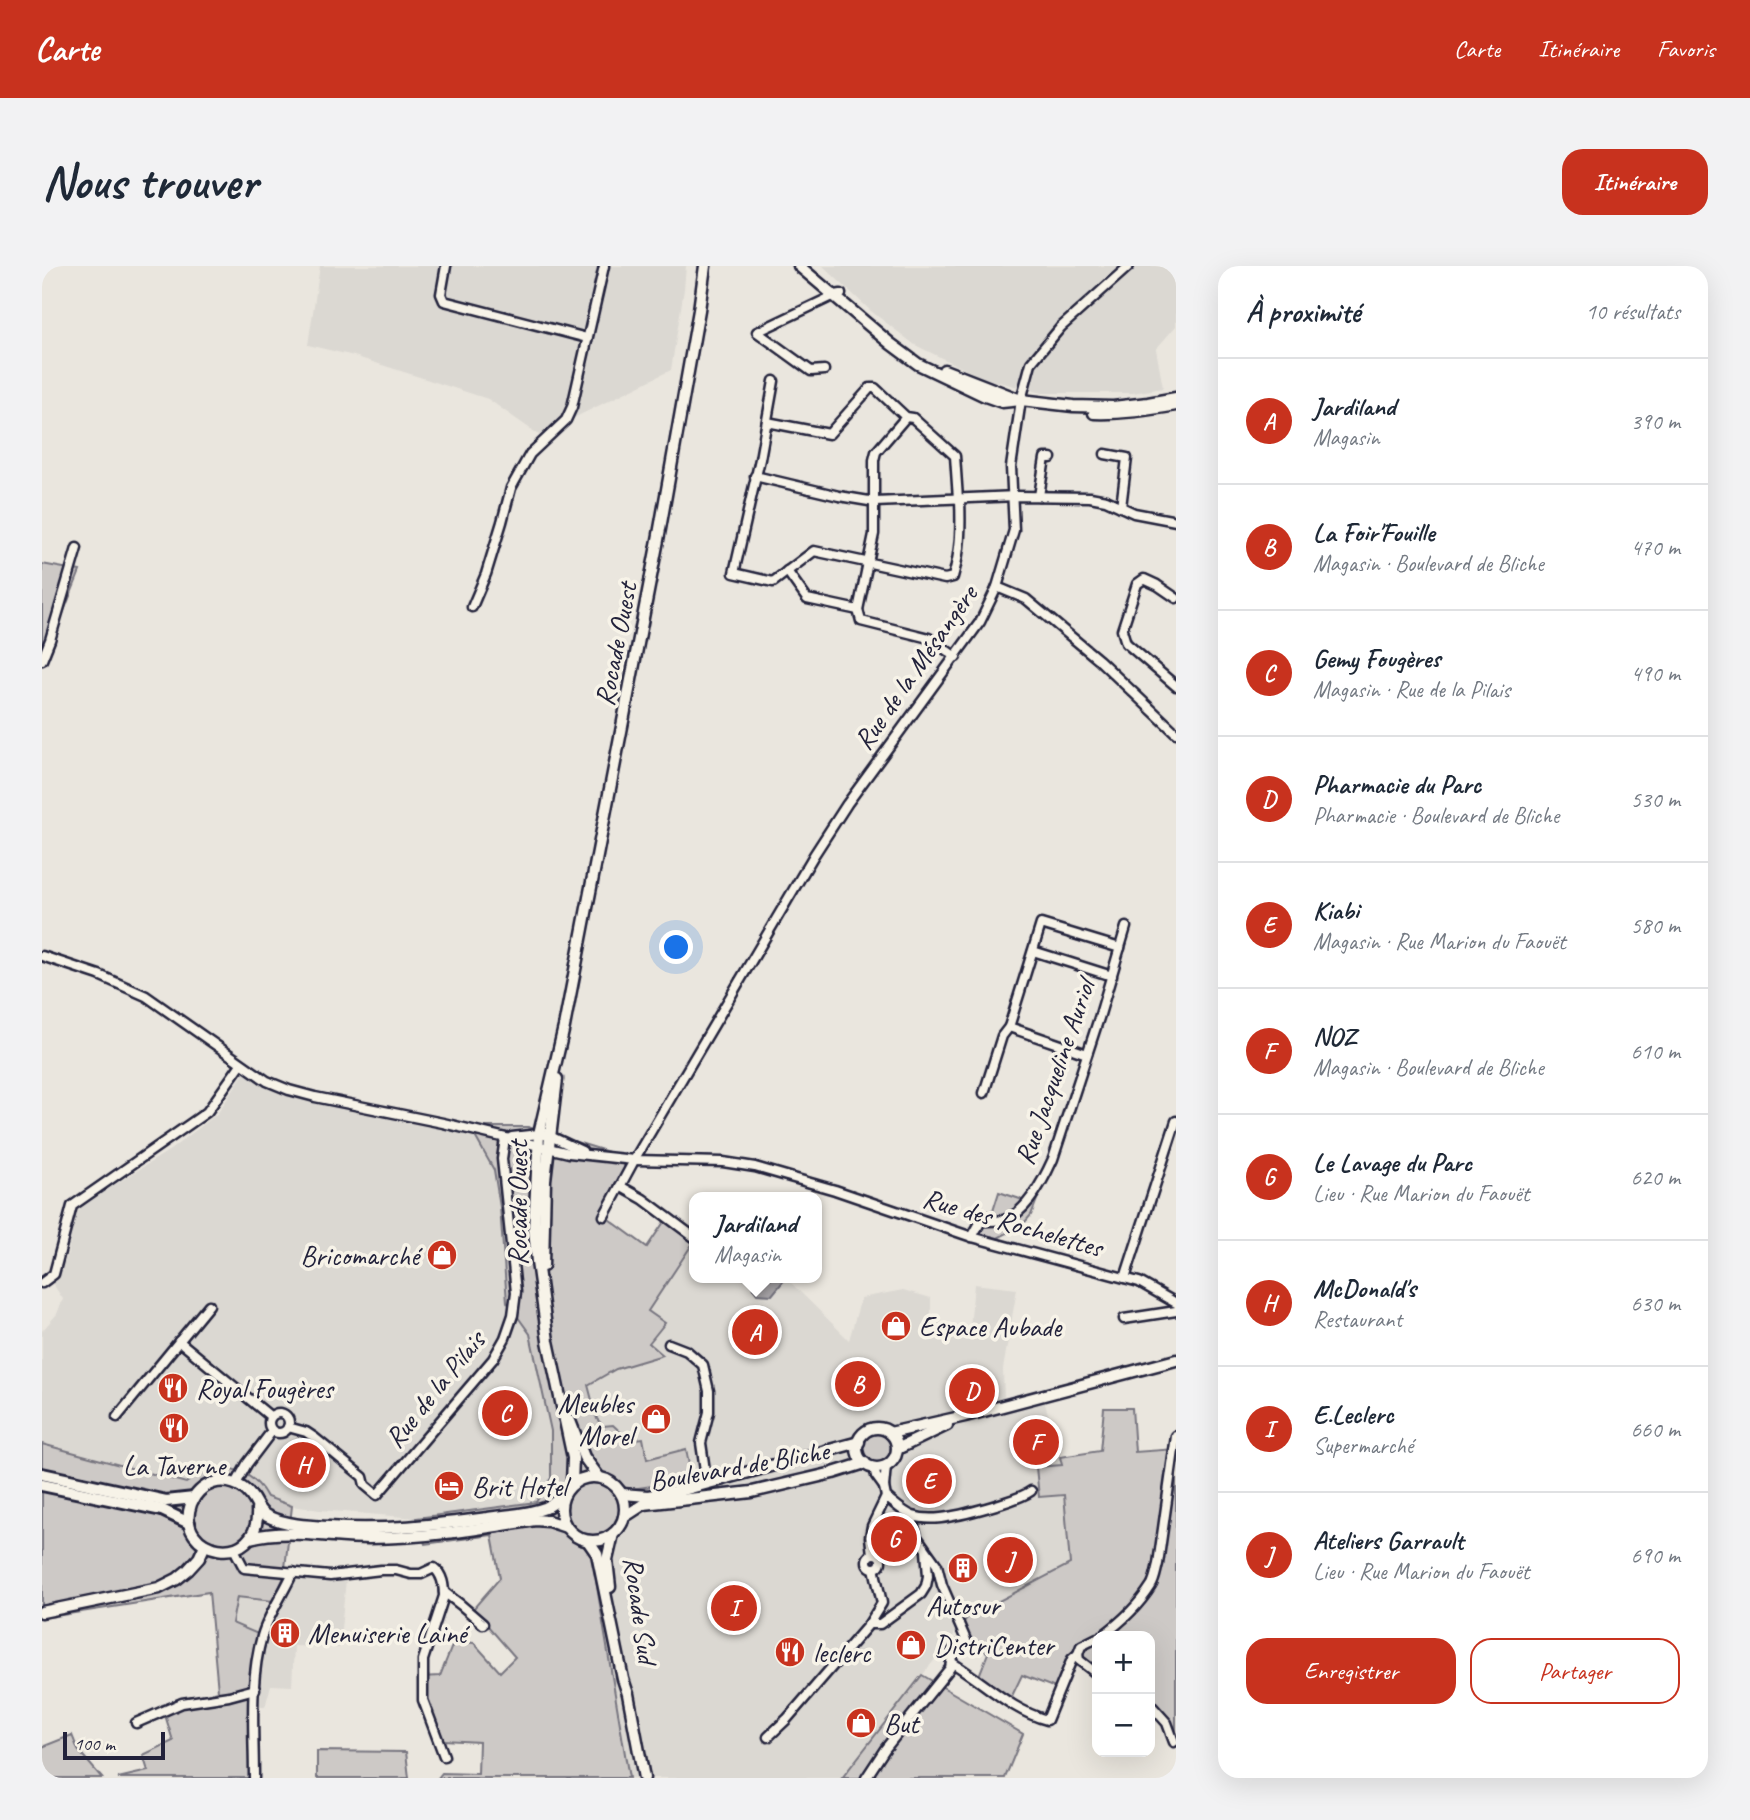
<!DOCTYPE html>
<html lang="fr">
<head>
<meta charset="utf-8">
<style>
	:root { --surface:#fff; --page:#f2f2f3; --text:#1f2937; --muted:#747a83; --line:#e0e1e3; --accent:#c8321e }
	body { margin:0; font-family:Caveat,sans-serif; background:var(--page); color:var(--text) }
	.controls { position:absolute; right:21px; bottom:21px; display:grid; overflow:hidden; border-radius:14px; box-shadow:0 7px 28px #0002 }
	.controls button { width:63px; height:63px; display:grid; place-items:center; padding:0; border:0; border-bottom:2px solid var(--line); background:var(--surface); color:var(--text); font:35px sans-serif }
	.scale { position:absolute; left:21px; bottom:18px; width:102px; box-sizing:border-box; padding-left:7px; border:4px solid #22223b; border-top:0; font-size:19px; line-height:24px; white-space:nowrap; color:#22223b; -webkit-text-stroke:5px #f7f3e8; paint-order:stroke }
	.you { position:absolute; left:635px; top:682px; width:24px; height:24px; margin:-18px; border:5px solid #fff; border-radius:50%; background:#1a73e8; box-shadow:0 0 0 10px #1a73e833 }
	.badge { display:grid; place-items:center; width:46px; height:46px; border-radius:50%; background:var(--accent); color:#fff; font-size:23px; font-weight:700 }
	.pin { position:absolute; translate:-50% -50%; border:4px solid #fff; box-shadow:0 2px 7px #0006 }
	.popup { position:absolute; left:647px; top:926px; width:133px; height:91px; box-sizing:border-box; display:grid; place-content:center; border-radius:14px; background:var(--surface); filter:drop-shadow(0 2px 5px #0005); font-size:23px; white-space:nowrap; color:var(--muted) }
	.popup b { font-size:26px; color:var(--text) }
	.popup::after { content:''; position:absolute; left:50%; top:100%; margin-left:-14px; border:14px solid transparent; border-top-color:var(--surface) }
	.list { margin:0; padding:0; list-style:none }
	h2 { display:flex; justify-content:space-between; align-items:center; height:91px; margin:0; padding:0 28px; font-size:30px }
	h2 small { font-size:23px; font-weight:400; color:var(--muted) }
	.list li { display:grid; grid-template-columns:46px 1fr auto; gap:21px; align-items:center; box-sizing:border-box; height:126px; padding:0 28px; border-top:2px solid var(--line) }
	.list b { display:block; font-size:26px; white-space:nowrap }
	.list p { margin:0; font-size:23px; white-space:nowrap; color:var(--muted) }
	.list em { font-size:23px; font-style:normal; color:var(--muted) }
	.actions { display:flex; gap:14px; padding:21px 28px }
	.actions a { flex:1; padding:16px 0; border:2px solid var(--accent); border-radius:21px; text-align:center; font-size:24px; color:var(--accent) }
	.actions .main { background:var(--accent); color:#fff }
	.map { position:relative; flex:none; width:1134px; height:1512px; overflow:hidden; border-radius:21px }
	header { display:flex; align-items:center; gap:42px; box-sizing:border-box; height:98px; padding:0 35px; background:var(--accent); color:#fff }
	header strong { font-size:33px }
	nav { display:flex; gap:38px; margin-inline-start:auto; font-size:24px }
	.intro { display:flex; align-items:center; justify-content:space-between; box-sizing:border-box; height:168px; padding:0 42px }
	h1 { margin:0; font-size:49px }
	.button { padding:18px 32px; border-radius:21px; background:var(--accent); color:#fff; font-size:24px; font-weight:700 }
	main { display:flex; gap:42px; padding:0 42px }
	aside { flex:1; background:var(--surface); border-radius:21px; box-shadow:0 7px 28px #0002 }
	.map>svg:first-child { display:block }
	.built { fill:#dbd8d2 }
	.green { fill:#cdc9c6; stroke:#787680; stroke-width:2 }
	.water { fill:#a6a3a6; stroke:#716f7b; stroke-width:2 }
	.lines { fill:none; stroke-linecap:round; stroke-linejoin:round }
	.minor-casing { stroke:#22223b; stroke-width:13 }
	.major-casing { stroke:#22223b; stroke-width:15 }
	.highway-casing { stroke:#22223b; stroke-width:16 }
	.minor { stroke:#f7f3e8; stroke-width:8 }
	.major { stroke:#f7f3e8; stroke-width:10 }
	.highway { stroke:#f7f3e8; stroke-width:10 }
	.labels { text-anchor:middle; stroke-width:7; stroke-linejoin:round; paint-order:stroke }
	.street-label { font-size:28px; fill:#22223b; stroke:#f7f3e8 }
	.poi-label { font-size:28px; fill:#22223b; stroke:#f7f3e8; text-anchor:start }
</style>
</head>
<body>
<header>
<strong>Carte</strong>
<nav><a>Carte</a><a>Itinéraire</a><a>Favoris</a></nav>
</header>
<div class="intro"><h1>Nous trouver</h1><a class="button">Itinéraire</a></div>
<main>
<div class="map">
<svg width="1134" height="1512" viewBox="0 0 1134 1512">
	<rect width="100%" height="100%" fill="#eae6de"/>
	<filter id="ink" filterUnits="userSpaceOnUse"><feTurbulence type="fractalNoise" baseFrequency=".0143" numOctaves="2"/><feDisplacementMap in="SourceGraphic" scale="14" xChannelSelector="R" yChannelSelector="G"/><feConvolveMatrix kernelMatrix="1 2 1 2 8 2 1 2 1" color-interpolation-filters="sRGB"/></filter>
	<g filter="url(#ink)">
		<g class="built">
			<polygon points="278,0 644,0 642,23 629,104 497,169 446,133 312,90 266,79"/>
			<polygon points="781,0 1134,0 1134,60 1114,83 1121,122 1091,127 1001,127 941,112 873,79 829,45"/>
			<polygon points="202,807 243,829 427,868 434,872 452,904 458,942 465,1036 488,1068 509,1165 509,1212 494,1236 374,1252 278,1244 250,1240 225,1231 221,1223 193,1203 175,1202 158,1207 144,1217 0,1178 0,1065 15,1048 21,1033 9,1015 18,1004 26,988 30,957 39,940 128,884 175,848"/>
			<polygon points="651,977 652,1012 709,1012 712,1024 741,1017 744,1012 807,1074 819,1032 861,1024 889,1032 889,1054 928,1062 932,1018 975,1023 961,1103 962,1132 999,1124 1021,1199 997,1231 1022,1229 1028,1298 926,1351 800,1512 587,1512 551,1297 590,1223 650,1214 605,1193 571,1159 561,1160 555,1153 546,1119 574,1103 620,1089 607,1077 606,1045"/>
			<polygon points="242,1311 304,1314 297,1382 252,1380 250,1420 229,1419 223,1441 207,1440 209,1405 190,1358 195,1331 230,1335"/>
		</g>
		<g class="green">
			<polygon points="0,298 38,305 0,400"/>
			<polygon points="435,861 486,861 583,891 580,924 564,951 605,981 624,953 651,977 606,1045 623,1057 607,1077 621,1089 574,1103 546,1119 555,1153 561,1160 571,1159 587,1174 601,1172 605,1193 644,1183 650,1214 590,1223 551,1297 587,1512 396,1512 400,1507 436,1508 437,1476 402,1474 396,1483 378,1411 398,1410 412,1375 432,1377 458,1406 473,1391 431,1343 458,1312 450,1269 383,1278 374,1252 494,1236 509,1212 509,1165 488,1068 465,1036 458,941 452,904 434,872"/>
			<path d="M957 926 978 933 982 936C970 947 960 951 944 951L945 945H951Z"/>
			<polygon points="992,931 996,931 989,949 978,962 967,966 956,972 940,968 939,966 941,959 944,957 962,956"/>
			<polygon points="1062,1142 1090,1142 1093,1186 1134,1183 1134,1480 1130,1480 1120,1457 1108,1442 1108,1370 1055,1370 1055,1410 1031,1398 1021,1425 980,1409 969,1432 937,1410 946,1387 914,1366 926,1351 1028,1298 1022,1229 997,1231 994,1201 1020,1199 1018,1191 1058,1185"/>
			<circle cx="835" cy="1182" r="14"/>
			<path d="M0 1178 144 1217C148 1214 153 1209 158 1207 184 1194 213 1207 225 1231L250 1240 242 1311 231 1335 195 1331 190 1357 216 1368 209 1405 207 1440V1512H76L106 1505 101 1489 131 1475 120 1439 176 1425 167 1326 0 1352Z"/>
			<polygon points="880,1409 981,1468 963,1512 838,1512 828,1507 825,1512 800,1512"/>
			<polygon points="30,1469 36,1484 60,1512 0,1512 0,1481"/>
			<polygon points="275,1485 364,1486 367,1512 275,1512"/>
		</g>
		<polygon class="water" points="709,1012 744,1012 730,1029 715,1028 712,1024"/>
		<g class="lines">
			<g class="minor-casing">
				<g id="minor">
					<polyline points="404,0 399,28 402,35 545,72"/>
					<polyline points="782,104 769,105 715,66 793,29 799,28"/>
					<path d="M732 115 718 193 692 307 731 316 772 285 903 313 911 311C919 283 919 262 918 233"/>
					<polyline points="864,151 834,186 832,194 832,268 816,344 819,355 887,372 914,391"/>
					<polyline points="725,156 787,168 828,122 833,122 864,151 871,152 913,190 916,233"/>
					<polyline points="1063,188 1085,192 1079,241"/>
					<polyline points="713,210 797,230 833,236 975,230 1048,231 1064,234 1092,247 1134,255"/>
					<polyline points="997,230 1003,192 1009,192"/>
					<polyline points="745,305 765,333 816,344"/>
					<polyline points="955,321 984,333 1057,394 1134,467"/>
					<polyline points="1134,332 1115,319 1102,313 1095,318 1080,364 1084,377 1134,420"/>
					<polyline points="430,341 444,308 460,256 469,222 488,188 524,154 530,141 562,0"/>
					<polyline points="0,394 8,374 35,282"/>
					<polyline points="991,685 1070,710"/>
					<polyline points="0,690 57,709 104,730 225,815 247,824 273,831 401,857 527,887 592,894 681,896 713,901 793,924 930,971 1097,1016 1134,1037"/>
					<polyline points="967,761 999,658 1078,682"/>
					<polyline points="942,827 960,770 967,761 1045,788"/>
					<polyline points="470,871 497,868 508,870 540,885"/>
					<polyline points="578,920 601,933 652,971"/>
					<polyline points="562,950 595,889 772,589 805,538 938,356 955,321 972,264 969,201 979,134 989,97 1019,61 1087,0"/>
					<path d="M930 971 939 955C946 955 955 955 962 954 985 947 1002 913 1011 893L1057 752 1084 661"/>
					<polyline points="1083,1012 1134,855"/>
					<polyline points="0,1017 12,1008 30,940 165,846 199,798"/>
					<polyline points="1082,1053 1134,1045"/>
					<polyline points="137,1075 229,1151"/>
					<polyline points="627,1078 645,1085 661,1099 667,1125 667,1146 659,1177 665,1218"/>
					<circle cx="237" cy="1157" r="10"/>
					<polyline points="75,1151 167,1039"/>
					<polyline points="246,1161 264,1166 273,1172 321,1211 323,1219 335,1229 451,1093 463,1072 471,1049 474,1026 460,893 463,872"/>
					<path d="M844 1200 842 1221 844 1231C852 1237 862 1247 871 1250 880 1253 890 1253 899 1252 917 1250 975 1235 989 1225"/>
					<polyline points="832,1202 834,1210 842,1221"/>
					<polyline points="194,1218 205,1198 230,1165"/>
					<path d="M192 1283 202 1302 288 1310 339 1304H354L369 1308H379L392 1302C401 1309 402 1320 402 1330L381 1394V1434L402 1490"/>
					<polyline points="830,1288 828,1271 830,1260 844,1231"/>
					<circle cx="832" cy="1295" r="7"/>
					<polyline points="402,1326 419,1339 441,1358"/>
					<polyline points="827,1358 838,1358 879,1328 884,1320 886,1310 884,1285"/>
					<path d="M1060 1370C1078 1357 1097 1339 1109 1320 1113 1314 1114 1305 1116 1298L1134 1170"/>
					<polyline points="1055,1372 1039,1380 1036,1388 1037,1394 1055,1408"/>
					<path d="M909 1396C941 1415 968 1444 1005 1454L1030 1393 1036 1388"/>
					<polyline points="1108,1438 1125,1457 1132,1476"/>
					<polyline points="94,1457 140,1437 187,1430 213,1423"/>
					<polyline points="726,1471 745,1453 827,1358 840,1337 832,1302"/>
					<path d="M212 1512C212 1466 207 1415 220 1370 227 1347 242 1327 251 1306"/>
					<polyline points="824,1512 843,1483 908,1402 911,1385 924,1374 900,1319 895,1299 875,1271 869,1250"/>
				</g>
			</g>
			<g class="major-casing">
				<g id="major">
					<polyline points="757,0 849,78 876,98 943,130 960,136 979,134 1031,140 1071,141 1106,137 1134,132"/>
					<polyline points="902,104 976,133"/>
					<path d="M1052 147C1080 148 1107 144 1134 139"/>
					<polyline points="501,1000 503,914 515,813"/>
					<polyline points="528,1155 542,1191 556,1210"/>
					<circle cx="835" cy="1182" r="20"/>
					<polyline points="848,1167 923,1150 1134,1094"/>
					<polyline points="855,1183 905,1159"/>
					<circle cx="551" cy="1243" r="32"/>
					<polyline points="530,1217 531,1192 506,1075 495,996 492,963 497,868 522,761 616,274 657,44 663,0"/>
					<polyline points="580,1228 606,1230 641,1224 817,1176"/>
					<path d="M215 1243C219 1306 131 1289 149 1238 152 1229 161 1220 171 1217 185 1213 200 1218 209 1230 215 1237 215 1245 225 1250 243 1259 266 1260 287 1261 340 1265 393 1259 446 1252 464 1249 485 1249 503 1242 510 1239 515 1234 521 1230"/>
					<polyline points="582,1251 602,1238 710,1226 791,1207 823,1197"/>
					<path d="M208 1272C246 1262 288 1272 327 1272 382 1272 439 1263 493 1254L506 1255 524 1261"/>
					<polyline points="546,1275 555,1288 581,1413 586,1428 602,1512"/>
					<polyline points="568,1321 565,1294 571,1268"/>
					<polyline points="0,1346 117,1322 135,1313 146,1304 157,1292 163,1279"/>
				</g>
			</g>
			<g class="highway-casing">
				<g id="highway">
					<polyline points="0,1208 124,1235 152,1232"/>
					<polyline points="0,1219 120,1244 147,1257"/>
				</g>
			</g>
			<use href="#minor" class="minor"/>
			<use href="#major" class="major"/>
			<use href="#highway" class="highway"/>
		</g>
	</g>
	<defs>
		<g id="shop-disc" transform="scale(1.575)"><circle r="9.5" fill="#c8321e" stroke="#f7f3e8"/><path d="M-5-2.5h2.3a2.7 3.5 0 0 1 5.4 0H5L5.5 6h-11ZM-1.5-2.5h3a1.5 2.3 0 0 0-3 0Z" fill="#fff"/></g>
		<g id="restaurant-disc" transform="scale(1.575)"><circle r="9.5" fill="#c8321e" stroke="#f7f3e8"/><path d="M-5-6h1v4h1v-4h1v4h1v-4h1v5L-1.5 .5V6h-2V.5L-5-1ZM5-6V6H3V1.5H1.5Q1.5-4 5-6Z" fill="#fff"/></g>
		<g id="hotel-disc" transform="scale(1.575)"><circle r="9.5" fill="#c8321e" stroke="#f7f3e8"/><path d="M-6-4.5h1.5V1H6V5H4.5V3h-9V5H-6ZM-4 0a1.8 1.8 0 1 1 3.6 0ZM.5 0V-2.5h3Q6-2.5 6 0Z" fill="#fff"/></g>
		<g id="building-disc" transform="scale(1.575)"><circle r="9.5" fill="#c8321e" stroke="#f7f3e8"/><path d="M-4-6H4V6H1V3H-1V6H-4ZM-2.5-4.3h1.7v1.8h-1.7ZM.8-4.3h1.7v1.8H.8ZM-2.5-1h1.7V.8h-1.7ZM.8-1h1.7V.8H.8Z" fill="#fff"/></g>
	</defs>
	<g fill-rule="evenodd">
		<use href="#shop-disc" x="400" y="989"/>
		<use href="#shop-disc" x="854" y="1060"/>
		<use href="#restaurant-disc" x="131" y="1122"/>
		<use href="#shop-disc" x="614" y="1153"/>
		<use href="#restaurant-disc" x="132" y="1162"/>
		<use href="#hotel-disc" x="407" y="1220"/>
		<use href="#building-disc" x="921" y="1302"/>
		<use href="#building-disc" x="243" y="1367"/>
		<use href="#shop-disc" x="869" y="1379"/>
		<use href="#restaurant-disc" x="748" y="1386"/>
		<use href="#shop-disc" x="819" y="1457"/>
	</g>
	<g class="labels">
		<g class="street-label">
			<text transform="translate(573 378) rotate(-79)" y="10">Rocade Ouest</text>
			<text transform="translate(873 401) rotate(-55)" y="10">Rue de la Mésangère</text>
			<text transform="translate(1012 806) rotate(-71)" y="10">Rue Jacqueline Auriol</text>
			<text transform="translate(475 937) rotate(-90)" y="10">Rocade Ouest</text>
			<text transform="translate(971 956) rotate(16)" y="10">Rue des Rochelettes</text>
			<text transform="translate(392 1123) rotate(-51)" y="10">Rue de la Pilais</text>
			<text transform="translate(697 1199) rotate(-10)" y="10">Boulevard de Bliche</text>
			<text transform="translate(599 1344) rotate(82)" y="10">Rocade Sud</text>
		</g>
		<g class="poi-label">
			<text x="377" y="999" text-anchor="end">Bricomarché</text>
			<text x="877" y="1070">Espace Aubade</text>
			<text x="154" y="1132">Royal Fougères</text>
			<text x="591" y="1147" text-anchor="end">Meubles<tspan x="591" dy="32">Morel</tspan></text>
			<text x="132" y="1209" text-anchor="middle">La Taverne</text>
			<text x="430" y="1230">Brit Hotel</text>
			<text x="921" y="1349" text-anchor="middle">Autosur</text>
			<text x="266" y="1377">Menuiserie Lainé</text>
			<text x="892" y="1389">DistriCenter</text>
			<text x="771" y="1396">leclerc</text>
			<text x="842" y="1467">But</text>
		</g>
	</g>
</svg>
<div class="controls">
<button>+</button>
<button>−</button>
</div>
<div class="scale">100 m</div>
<div class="you"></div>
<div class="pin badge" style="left:713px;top:1066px">A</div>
<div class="popup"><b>Jardiland</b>Magasin</div>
<div class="pin badge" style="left:816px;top:1118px">B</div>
<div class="pin badge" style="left:463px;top:1147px">C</div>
<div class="pin badge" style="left:930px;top:1125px">D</div>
<div class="pin badge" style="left:887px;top:1215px">E</div>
<div class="pin badge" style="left:994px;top:1176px">F</div>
<div class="pin badge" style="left:852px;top:1273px">G</div>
<div class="pin badge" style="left:261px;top:1199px">H</div>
<div class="pin badge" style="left:692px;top:1342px">I</div>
<div class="pin badge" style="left:968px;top:1294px">J</div>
</div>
<aside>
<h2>À proximité<small>10 résultats</small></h2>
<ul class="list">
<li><span class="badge">A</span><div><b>Jardiland</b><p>Magasin</p></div><em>390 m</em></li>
<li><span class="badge">B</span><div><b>La Foir'Fouille</b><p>Magasin · Boulevard de Bliche</p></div><em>470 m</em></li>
<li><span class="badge">C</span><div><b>Gemy Fougères</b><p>Magasin · Rue de la Pilais</p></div><em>490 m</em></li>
<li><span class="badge">D</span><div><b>Pharmacie du Parc</b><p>Pharmacie · Boulevard de Bliche</p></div><em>530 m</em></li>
<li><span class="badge">E</span><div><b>Kiabi</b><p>Magasin · Rue Marion du Faouët</p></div><em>580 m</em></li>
<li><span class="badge">F</span><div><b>NOZ</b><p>Magasin · Boulevard de Bliche</p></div><em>610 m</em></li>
<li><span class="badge">G</span><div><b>Le Lavage du Parc</b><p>Lieu · Rue Marion du Faouët</p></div><em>620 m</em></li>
<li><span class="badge">H</span><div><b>McDonald's</b><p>Restaurant</p></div><em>630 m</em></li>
<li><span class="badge">I</span><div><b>E.Leclerc</b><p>Supermarché</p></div><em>660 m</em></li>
<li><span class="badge">J</span><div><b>Ateliers Garrault</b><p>Lieu · Rue Marion du Faouët</p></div><em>690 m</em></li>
</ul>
<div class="actions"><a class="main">Enregistrer</a><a>Partager</a></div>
</aside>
</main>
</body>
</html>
